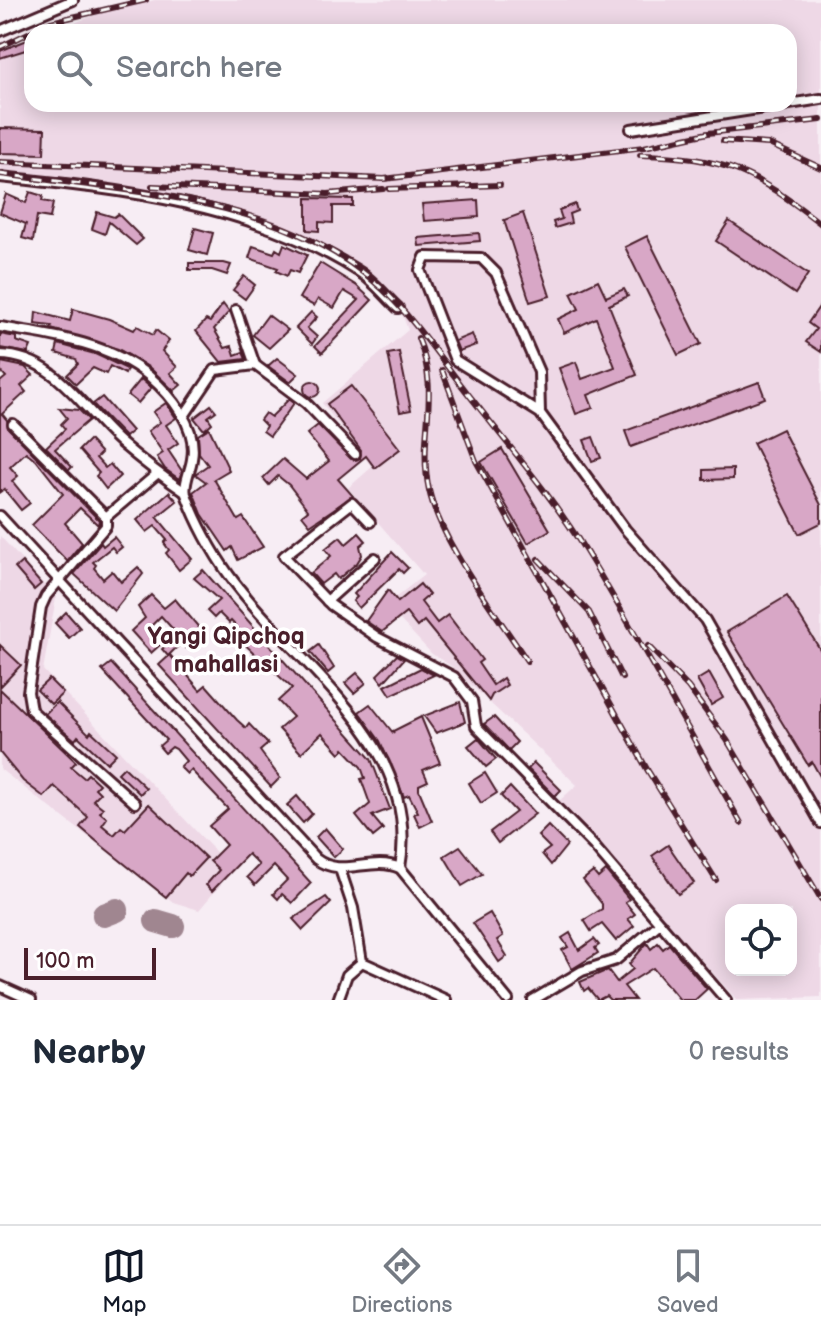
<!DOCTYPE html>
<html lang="en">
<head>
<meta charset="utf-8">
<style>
	:root { --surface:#fff; --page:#f2f2f3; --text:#1f2937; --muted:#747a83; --line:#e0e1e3; --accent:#111827 }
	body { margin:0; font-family:"Balsamiq Sans",sans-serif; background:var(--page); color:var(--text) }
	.controls { position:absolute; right:24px; bottom:24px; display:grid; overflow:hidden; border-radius:16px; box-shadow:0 4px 20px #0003 }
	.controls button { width:72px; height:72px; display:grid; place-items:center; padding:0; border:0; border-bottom:2px solid var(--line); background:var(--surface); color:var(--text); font:40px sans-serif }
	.scale { position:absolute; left:24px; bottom:20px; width:132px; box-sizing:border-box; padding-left:8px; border:4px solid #4a1f2b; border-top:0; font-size:22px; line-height:28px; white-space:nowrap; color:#4a1f2b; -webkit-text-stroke:6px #fff; paint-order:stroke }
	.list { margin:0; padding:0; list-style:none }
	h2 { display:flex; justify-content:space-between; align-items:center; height:104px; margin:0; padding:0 32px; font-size:34px }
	h2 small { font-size:26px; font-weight:400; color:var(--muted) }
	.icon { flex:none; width:44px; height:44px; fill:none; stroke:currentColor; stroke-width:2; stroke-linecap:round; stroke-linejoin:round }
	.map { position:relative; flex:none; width:821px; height:1000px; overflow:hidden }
	.search { position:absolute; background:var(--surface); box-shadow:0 4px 20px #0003; left:24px; right:24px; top:24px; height:88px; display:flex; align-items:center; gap:20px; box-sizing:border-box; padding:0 28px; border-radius:24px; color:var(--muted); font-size:30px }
	.sheet { height:224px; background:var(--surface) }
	nav { display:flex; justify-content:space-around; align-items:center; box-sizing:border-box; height:112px; border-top:2px solid var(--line); background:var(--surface); font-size:22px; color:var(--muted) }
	nav a { display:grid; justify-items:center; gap:4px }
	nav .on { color:var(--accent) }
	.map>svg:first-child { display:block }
	.built { fill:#eed8e6; fill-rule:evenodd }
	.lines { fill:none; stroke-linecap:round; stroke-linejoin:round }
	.taxiway { stroke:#a08690; stroke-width:24 }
	.building { fill:#d8a7c6; stroke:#4a1f2b; stroke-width:2 }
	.minor-casing { stroke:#4a1f2b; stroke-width:14 }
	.minor { stroke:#fff; stroke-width:8 }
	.rail-casing { stroke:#4a1f2b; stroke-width:6 }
	.rail { stroke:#fff; stroke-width:3; stroke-dasharray:9; stroke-linecap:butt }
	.labels { text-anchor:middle; stroke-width:7; stroke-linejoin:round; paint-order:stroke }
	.neighbourhood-label { font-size:24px; font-weight:bold; fill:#4a1f2b; stroke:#fff }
</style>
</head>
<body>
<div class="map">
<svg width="821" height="1000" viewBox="0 0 821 1000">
	<rect width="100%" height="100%" fill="#f7edf4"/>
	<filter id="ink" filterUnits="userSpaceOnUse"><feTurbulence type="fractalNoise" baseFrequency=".0125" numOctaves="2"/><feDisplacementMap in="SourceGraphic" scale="16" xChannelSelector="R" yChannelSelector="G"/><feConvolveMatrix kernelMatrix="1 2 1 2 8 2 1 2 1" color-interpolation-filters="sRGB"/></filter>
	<g filter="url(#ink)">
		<g class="built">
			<path d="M155 0H821V997L737 1000 559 801 577 785 451 666 432 654 386 605 424 575 348 488 372 467 322 403 408 330 397 300 347 259 285 229 207 203 0 172V51L32 37V104H789V32H50L98 14ZM731 910H791V970H731Z"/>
			<polygon points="0,536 56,598 43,670 233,870 199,910 173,902 105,846 103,848 0,769"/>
		</g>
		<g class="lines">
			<g class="taxiway">
				<polyline points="104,915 117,910"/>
				<polyline points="156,921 173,926"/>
			</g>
		</g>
		<g class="building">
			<polygon points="32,38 32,48 0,58 0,51"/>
			<polygon points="0,128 45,129 44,154 0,153"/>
			<polygon points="30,192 43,196 42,201 53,203 50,218 37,216 33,241 22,238 26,224 0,213 6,194 26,203"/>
			<polygon points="307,198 353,199 353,206 333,206 333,223 319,222 319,231 307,230"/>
			<polygon points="478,200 479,217 424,221 422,204"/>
			<polygon points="575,204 577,211 569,214 571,223 555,228 553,222 562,219 559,210"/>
			<polygon points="97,212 114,217 118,214 143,239 136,245 109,222 105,234 92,229"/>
			<polygon points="523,213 550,296 530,302 504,220"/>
			<polygon points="729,221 808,274 795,294 716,241"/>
			<polygon points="195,228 213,233 207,255 189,250"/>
			<polygon points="479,233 480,241 419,246 418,238"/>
			<polygon points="647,236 701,344 678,355 625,247"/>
			<polygon points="284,244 307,255 298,273 290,270 287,276 276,271 278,268 249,258 253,246 274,253 276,249 281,252"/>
			<polygon points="189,263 224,263 231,265 227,275 212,270 189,270"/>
			<polygon points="320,263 357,286 372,300 322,353 315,346 359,300 344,291 334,308 318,299 314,306 299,298"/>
			<polygon points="244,276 255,285 245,299 233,290"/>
			<polygon points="598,280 606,297 624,289 628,296 609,305 637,375 588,395 593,408 576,414 559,368 576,362 582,379 615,367 596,318 564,333 558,319 579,309 571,293"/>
			<polygon points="223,304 229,312 214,329 225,348 232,346 235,355 243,352 246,359 221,362 196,331 206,320 210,322"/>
			<polygon points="821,304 821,352 806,342 816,329 808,323"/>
			<polygon points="73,309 109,319 134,330 137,326 153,335 156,330 169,341 162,351 177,367 170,373 181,385 174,391 150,368 118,349 51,329 52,326 35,324 36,312 70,321"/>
			<polygon points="311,312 317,317 307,328 317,337 312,344 296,328"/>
			<polygon points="268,315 288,330 269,348 253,335"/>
			<polygon points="0,334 16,337 16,341 31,346 28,353 0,348"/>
			<polygon points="472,334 476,345 459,351 455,341"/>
			<polygon points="58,344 95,354 127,369 125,374 110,366 106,374 93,368 76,384 67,375 78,364 76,359 56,353"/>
			<polygon points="399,352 411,410 400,412 388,354"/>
			<polygon points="277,358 298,374 290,382 268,366"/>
			<polygon points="1,362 25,367 33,375 21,386 26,392 2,414 7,420 8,428 99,520 98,525 80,508 65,523 82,543 67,561 32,525 63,494 36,460 26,452 10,467 18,476 12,481 30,503 21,510 4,489 0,492 0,382 6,377 0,370"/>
			<polygon points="141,379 151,388 138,403 128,395"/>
			<circle cx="312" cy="389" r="8"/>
			<polygon points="759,382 765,398 631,447 625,431"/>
			<polygon points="351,386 400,449 375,468 366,456 338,479 353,496 310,525 302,515 308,510 289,485 278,476 269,485 263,478 283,459 306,479 329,461 307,434 318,425 351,459 360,458 361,450 327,404"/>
			<polygon points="102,397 132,431 125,437 93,404"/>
			<polygon points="289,399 294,403 270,436 263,431 266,426 260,420 265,413 271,417"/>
			<polygon points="166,403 176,418 166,425 178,443 168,450 182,471 179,479 165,469 157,457 163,453 148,431 160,422 153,412"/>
			<polygon points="211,405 216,411 208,417 212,423 204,430 194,418"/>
			<polygon points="59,408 79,410 89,420 55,449 72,467 69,470 46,447 65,429 61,424 67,418"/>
			<polygon points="209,428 229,470 214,479 238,520 243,517 263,547 238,560 232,547 227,551 202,514 193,492 206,482 195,474 208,465 199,453 198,435"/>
			<polygon points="782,429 821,505 821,523 799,534 753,443"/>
			<polygon points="593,437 601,458 592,461 584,440"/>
			<polygon points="89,440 101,453 96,458 105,468 110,464 120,476 106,489 96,476 99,473 79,450"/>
			<polygon points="502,449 550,530 528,543 481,462"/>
			<polygon points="733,469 733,479 704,480 704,470"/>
			<polygon points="169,492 177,501 157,517 192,559 179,570 166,553 169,550 164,543 167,540 155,526 147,532 137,520"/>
			<polygon points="359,533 366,541 360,546 362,555 357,563 338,579 334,574 321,584 311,573 331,556 325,549 340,537 346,544"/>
			<polygon points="114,537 122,547 116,552 112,547 93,562 96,565 94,568 103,579 112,571 121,582 138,567 143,574 114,611 74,574 101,543 103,546"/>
			<polygon points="392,552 408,568 403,573 399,569 359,608 353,601 357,597 354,594"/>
			<polygon points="22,562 41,584 34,590 15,568"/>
			<polygon points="203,570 371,759 390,809 372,816 383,829 373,837 356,816 370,804 361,779 365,778 361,767 344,749 340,753 322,733 301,753 279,729 293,717 278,701 292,688 241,641 245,636 231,621 229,623 219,613 214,618 207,611 219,600 194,578"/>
			<polygon points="420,584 429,595 421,602 437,623 448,615 482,660 478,663 493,685 503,678 507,685 492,695 489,701 424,621 417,627 406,613 382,632 366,621 388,590 398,602"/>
			<polygon points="151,595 164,608 175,599 201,630 186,648 181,643 168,656 162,649 178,635 161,616 147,630 160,645 151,653 131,631 145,618 138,607"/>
			<polygon points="787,596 821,651 821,778 812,762 808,765 727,632"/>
			<polygon points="66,612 80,628 69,638 55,623"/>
			<polygon points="0,645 21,665 0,687"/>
			<polygon points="319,645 334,668 328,673 310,652"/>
			<polygon points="170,655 200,690 206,685 237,720 246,728 249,724 268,744 260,751 280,778 271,787 159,665"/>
			<polygon points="397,655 404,659 383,683 377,675"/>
			<polygon points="111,663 311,883 292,903 282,894 278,899 273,894 287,880 274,866 255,885 247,877 259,865 248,854 212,891 206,885 219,870 210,861 226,845 209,826 228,809 191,770 187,774 180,767 186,761 176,749 172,747 165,753 159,746 166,740 102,670"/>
			<polygon points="421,668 434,675 391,695 385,686"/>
			<polygon points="357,673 366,683 354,693 345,683"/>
			<polygon points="709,673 723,698 711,705 697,680"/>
			<polygon points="49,679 63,693 51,704 37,690"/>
			<polygon points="0,689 76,762 71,767 84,778 88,774 99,784 95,788 100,793 93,800 103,808 100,812 107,818 102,825 114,835 121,827 125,830 149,804 206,858 189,876 186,873 166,897 101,845 80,827 88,817 54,786 44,797 23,781 0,753"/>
			<polygon points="57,702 89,734 91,731 116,754 107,763 78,736 75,740 45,714"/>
			<polygon points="460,702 465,722 436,733 424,716"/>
			<polygon points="370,704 394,734 393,731 421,717 440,763 423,770 428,781 419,785 419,790 432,821 420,827 414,814 418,812 409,795 404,797 380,741 359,712"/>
			<polygon points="494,717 517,742 509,750 484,724"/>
			<polygon points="478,738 496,759 486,767 468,746"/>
			<polygon points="534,763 561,790 555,796 528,769"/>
			<polygon points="124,767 146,788 140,794 118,773"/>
			<polygon points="485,773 497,793 481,803 469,783"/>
			<polygon points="510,787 535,814 498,843 490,832 516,812 501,796"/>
			<polygon points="297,796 312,814 303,823 287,805"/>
			<polygon points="548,826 567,845 551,865 542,854 550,848 538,836"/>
			<polygon points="325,828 343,849 334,857 316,837"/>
			<polygon points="668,845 694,883 678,894 652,856"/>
			<polygon points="460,846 482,874 462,886 444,856"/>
			<polygon points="606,871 629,899 625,902 635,914 628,919 634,926 616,941 602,924 591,931 584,920 602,909 602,904 583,880 593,872 598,878"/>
			<polygon points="326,897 331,903 303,930 293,919"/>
			<polygon points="490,913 503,936 497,940 507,956 499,962 473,923"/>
			<polygon points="570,933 579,950 594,939 599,945 595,948 598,953 572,969 562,950 568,947 562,938"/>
			<polygon points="647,943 651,949 658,943 663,949 669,944 707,989 695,1000 680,1000 653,968 624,986 635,1000 610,1000 606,996 598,1000 588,988 584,991 580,982 608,970 617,982 633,969 629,964"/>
		</g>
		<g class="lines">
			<g class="minor-casing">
				<g id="minor">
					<polyline points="0,31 73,0"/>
					<polyline points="631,129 821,99"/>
					<path d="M0 177C121 189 253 204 358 271 373 280 385 296 398 308"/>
					<polyline points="236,310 255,365"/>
					<path d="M0 327C50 335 108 342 149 376 171 395 198 427 192 459 191 469 183 484 186 494 195 520 213 553 229 575 294 665 423 742 400 868"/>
					<path d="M0 355C56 356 83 410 121 443 141 460 163 477 185 492"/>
					<polyline points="540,413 539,372 496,273 481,258 425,257 420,270 455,360 540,413 625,529 705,620 821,823"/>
					<polyline points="184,416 215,370 255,365 306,403 355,454"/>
					<polyline points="13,424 106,517"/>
					<path d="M0 516 316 859C342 879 371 855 400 868L508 1000"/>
					<polyline points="370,522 352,503 284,556 331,605 377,637 454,677 472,701 476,726 593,845 726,1000"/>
					<polyline points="327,601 375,558"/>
					<polyline points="135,803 31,710 28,692 41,607 46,596 106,526 106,517 158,473"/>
					<polyline points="340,869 353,908 362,962"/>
					<polyline points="362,962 446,1000"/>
					<polyline points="0,986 31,1000"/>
					<polyline points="338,1000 347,975 362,962"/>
					<polyline points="533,1000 582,971 616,960 660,923"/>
				</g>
			</g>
			<use href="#minor" class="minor"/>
			<g class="rail-casing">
				<g id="rail">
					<polyline points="0,47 51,22 146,0"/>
					<polyline points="723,141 769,144 821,168"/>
					<path d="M640 155C726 157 754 172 821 224"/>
					<polyline points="0,162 384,179 644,147 708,133 821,120"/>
					<path d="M0 174C98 187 204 193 296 233 385 272 412 322 469 395 509 446 551 495 585 550 640 639 689 732 741 823"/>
					<polyline points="152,186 328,194 383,189"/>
					<polyline points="389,189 500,185"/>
					<path d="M418 338C442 396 417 435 429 490 441 544 497 614 527 661"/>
					<polyline points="442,370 476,461 648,771 716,880"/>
					<polyline points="538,559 589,612 622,678"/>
					<polyline points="648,646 688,687 727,740 821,899"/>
				</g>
			</g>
			<use href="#rail" class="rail"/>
		</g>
	</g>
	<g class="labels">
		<g class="neighbourhood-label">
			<text x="226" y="644">Yangi Qipchoq<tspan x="226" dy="28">mahallasi</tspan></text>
		</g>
	</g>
</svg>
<div class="controls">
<button><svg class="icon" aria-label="locate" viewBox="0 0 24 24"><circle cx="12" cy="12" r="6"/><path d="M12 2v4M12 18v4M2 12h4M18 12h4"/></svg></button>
</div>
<div class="scale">100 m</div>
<div class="search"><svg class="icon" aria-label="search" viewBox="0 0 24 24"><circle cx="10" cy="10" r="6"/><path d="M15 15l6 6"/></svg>Search here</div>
</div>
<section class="sheet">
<h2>Nearby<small>0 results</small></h2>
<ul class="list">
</ul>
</section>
<nav>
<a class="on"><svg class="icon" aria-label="map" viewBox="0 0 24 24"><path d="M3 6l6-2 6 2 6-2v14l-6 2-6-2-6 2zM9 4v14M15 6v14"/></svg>Map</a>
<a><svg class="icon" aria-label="directions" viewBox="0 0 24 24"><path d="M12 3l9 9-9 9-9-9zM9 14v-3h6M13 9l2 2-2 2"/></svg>Directions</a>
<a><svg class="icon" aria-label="saved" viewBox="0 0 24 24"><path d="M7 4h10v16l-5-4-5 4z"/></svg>Saved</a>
</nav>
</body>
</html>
